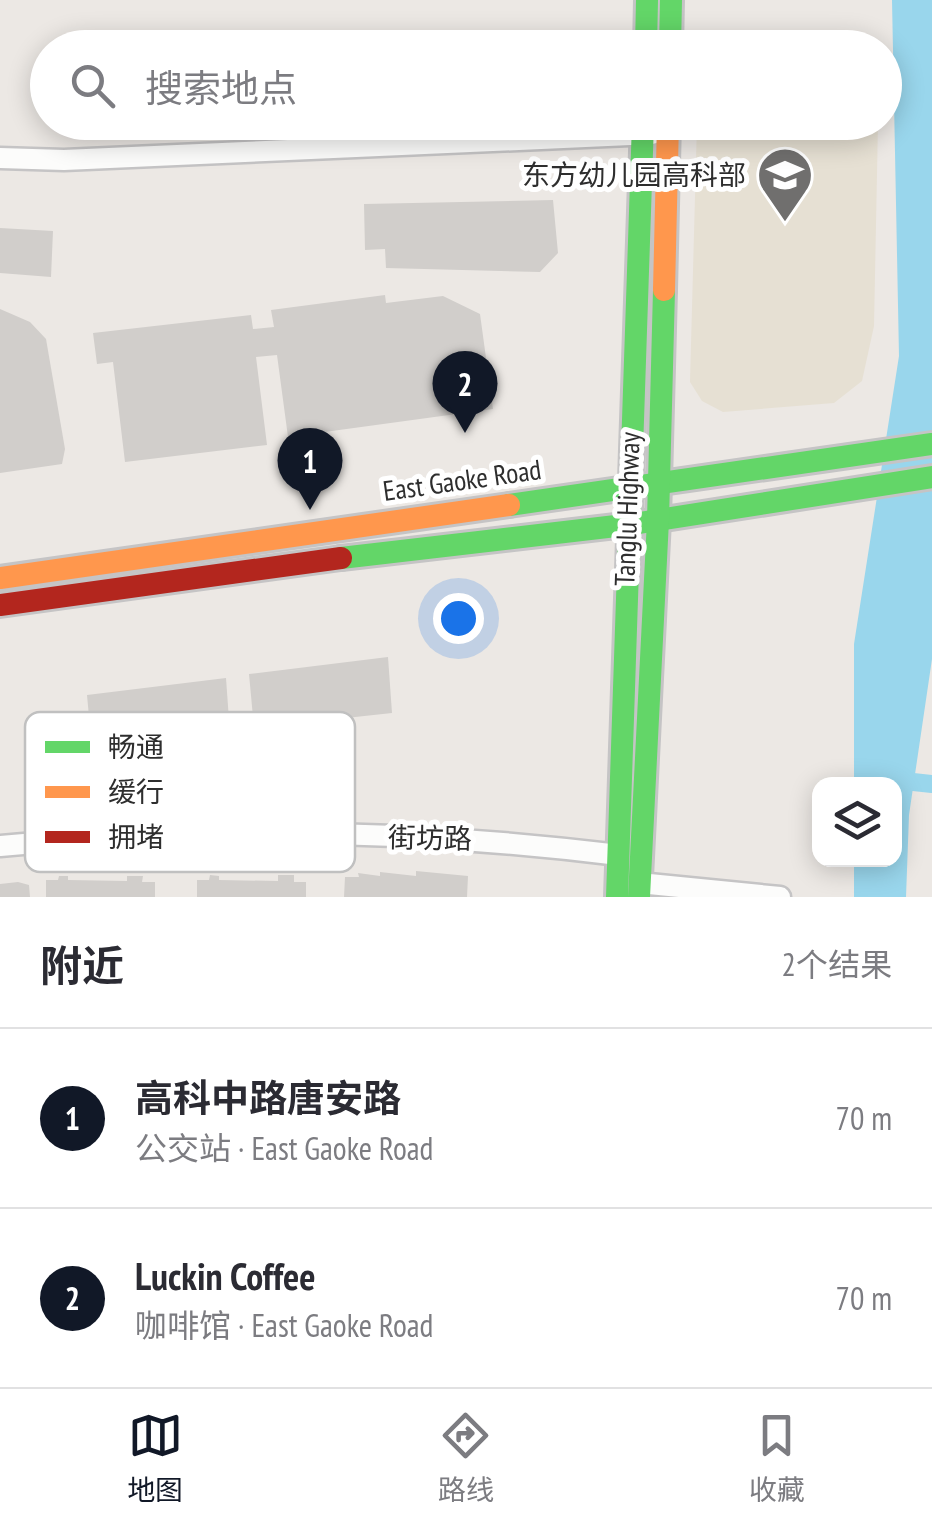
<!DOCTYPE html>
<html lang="zh">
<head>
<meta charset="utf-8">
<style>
	:root { --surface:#fff; --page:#f7f7f7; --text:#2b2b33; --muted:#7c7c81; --line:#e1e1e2; --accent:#111827 }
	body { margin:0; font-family:"PT Sans Narrow","Noto Sans SC",sans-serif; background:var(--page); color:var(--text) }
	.controls { position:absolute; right:30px; bottom:30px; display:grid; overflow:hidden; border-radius:20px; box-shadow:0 5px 25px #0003 }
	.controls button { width:90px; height:90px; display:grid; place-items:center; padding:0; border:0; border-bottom:2px solid var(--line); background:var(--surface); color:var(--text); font:50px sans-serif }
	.you { position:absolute; left:458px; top:618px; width:35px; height:35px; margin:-25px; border:8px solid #fff; border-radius:50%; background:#1a73e8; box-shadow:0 0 0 15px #1a73e833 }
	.badge { display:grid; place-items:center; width:65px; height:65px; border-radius:50%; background:var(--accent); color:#fff; font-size:32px; font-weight:700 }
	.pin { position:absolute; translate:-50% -82px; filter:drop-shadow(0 2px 5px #0008) }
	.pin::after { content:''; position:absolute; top:52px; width:35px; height:30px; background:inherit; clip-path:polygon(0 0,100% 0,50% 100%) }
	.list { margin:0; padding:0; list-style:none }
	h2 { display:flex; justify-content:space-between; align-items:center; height:130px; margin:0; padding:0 40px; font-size:42px }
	h2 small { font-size:32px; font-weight:400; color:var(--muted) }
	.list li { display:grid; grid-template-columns:65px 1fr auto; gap:30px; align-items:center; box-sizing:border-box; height:180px; padding:0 40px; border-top:2px solid var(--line) }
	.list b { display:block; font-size:38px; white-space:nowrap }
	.list p { margin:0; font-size:32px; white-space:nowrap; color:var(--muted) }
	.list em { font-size:32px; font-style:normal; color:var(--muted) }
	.icon { flex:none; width:55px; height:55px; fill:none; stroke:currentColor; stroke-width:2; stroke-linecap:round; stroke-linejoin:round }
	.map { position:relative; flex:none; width:932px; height:897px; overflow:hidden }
	.search { position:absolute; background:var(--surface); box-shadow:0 5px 25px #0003; left:30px; right:30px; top:30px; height:110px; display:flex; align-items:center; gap:25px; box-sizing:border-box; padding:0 35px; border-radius:55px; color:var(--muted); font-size:38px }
	.sheet { height:490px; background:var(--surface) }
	nav { display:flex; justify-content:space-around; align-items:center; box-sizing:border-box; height:140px; border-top:2px solid var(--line); background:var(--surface); font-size:28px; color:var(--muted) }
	nav a { display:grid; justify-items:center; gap:5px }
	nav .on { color:var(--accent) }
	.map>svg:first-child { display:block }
	.education { fill:#e6e0d3 }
	.water { fill:#99d6ec }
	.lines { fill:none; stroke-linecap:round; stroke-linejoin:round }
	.canal { stroke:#99d6ec; stroke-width:18 }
	.building { fill:#d1cecb }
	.street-casing { stroke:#c5c4c5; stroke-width:25 }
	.fast-casing { stroke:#c5c4c5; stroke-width:28 }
	.slow-casing { stroke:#c5c4c5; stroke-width:28 }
	.jam-casing { stroke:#c5c4c5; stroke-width:28 }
	.street { stroke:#fcfcfb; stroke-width:20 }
	.fast { stroke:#63d668; stroke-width:22 }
	.slow { stroke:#ff974d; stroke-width:22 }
	.jam { stroke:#b3261e; stroke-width:22 }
	.labels { text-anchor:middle; stroke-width:10; stroke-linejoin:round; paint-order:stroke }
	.poi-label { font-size:28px; fill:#2e2e2e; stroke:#fff; text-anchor:end }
	.street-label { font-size:28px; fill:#2e2e2e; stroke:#fff }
	.key { fill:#fff; stroke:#c0c0c0; stroke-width:2.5 }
	.key-label { font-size:28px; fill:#2e2e2e }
</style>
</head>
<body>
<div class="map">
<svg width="932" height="897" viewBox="0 0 932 897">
	<rect width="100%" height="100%" fill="#ece8e4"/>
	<polygon class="education" points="697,123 878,123 874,326 862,381 834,403 723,412 702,401 690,382"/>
	<polygon class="water" points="892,0 932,0 932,659 909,815 906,897 854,897 854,860 894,859 894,784 854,784 854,644 899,356"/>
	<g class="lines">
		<polyline class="canal" points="895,780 932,784"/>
	</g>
	<g class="building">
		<polygon points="553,200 558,253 540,272 386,268 385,249 365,250 364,204"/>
		<polygon points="0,228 53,231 51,277 0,273"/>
		<polygon points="385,295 386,303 443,296 480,314 493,409 288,437 277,355 256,357 267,445 125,462 113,362 97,364 93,333 251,315 253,329 274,327 271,310"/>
		<polygon points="0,309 30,322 46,339 65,449 62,464 0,473"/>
		<polygon points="388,657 392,713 254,728 249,674"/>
		<polygon points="226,678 230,734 92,749 87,695"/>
		<polygon points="416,871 468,876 467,897 344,897 345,877 359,877 358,873 380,876 380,872 416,876"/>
		<polygon points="210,875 219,876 219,880 278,881 278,875 294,875 294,882 306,882 306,897 197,897 197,880 209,880"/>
		<polygon points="59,876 68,876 68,880 127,881 127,876 143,876 142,882 155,882 155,897 46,897 46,880 58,880"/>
		<polygon points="18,882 29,885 30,897 0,897 0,884"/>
	</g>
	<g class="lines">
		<g class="street-casing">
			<g id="street">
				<polyline points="0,158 64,160 652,134"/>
				<path d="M0 846C204 826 415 830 619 855"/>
				<polyline points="639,883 780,897"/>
			</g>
		</g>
		<g class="fast-casing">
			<g id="fast">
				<polyline points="646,48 647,0"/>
				<polyline points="670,48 671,0"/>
				<polyline points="509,505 932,444"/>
				<polyline points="341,558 633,524 932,477"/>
				<polyline points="617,897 643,122"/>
				<polyline points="639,897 658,520 664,290"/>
			</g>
		</g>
		<g class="slow-casing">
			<g id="slow">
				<polyline points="664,290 668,122"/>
				<polyline points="0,578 509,505"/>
			</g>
		</g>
		<g class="jam-casing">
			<polyline id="jam" points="0,605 341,558"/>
		</g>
		<use href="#street" class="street"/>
		<use href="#fast" class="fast"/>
		<use href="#slow" class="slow"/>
		<use href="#jam" class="jam"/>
	</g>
	<defs>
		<g id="school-pin" transform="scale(2.875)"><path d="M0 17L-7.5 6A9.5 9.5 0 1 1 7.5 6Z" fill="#706f6e" stroke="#fff"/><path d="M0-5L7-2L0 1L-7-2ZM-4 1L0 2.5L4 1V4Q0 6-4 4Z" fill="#fff"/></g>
	</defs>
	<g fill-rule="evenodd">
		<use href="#school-pin" x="785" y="175"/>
	</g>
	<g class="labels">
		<g class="poi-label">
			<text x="746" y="185">东方幼儿园高科部</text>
		</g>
		<g class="street-label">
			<text transform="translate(462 480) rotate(-8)" y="10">East Gaoke Road</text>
			<text transform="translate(627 509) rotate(-88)" y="10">Tanglu Highway</text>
			<text transform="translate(430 838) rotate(1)" y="10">街坊路</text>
		</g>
	</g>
	<rect x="25" y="712" width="330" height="160" rx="15" class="key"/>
	<rect x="45" y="741" width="45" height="12" fill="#63d668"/>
	<rect x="45" y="786" width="45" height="12" fill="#ff974d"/>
	<rect x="45" y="831" width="45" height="12" fill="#b3261e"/>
	<g class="key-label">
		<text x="108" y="757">畅通</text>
		<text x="108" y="802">缓行</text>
		<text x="108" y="847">拥堵</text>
	</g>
</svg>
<div class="controls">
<button><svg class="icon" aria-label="layers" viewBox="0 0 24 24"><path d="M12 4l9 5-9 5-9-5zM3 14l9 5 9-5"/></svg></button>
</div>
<div class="you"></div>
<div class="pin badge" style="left:310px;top:510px">1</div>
<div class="pin badge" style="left:465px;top:433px">2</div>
<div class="search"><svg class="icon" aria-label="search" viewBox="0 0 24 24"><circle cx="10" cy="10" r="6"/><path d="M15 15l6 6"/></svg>搜索地点</div>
</div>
<section class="sheet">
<h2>附近<small>2个结果</small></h2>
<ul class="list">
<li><span class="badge">1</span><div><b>高科中路唐安路</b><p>公交站 · East Gaoke Road</p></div><em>70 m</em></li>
<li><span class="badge">2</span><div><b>Luckin Coffee</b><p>咖啡馆 · East Gaoke Road</p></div><em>70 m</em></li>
</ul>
</section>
<nav>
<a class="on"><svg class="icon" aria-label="map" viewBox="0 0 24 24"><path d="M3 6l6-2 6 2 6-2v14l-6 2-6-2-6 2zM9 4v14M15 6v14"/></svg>地图</a>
<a><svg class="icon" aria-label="directions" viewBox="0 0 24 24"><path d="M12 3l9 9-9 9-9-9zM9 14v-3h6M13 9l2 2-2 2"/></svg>路线</a>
<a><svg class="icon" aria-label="saved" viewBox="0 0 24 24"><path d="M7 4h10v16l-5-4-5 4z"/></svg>收藏</a>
</nav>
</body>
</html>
